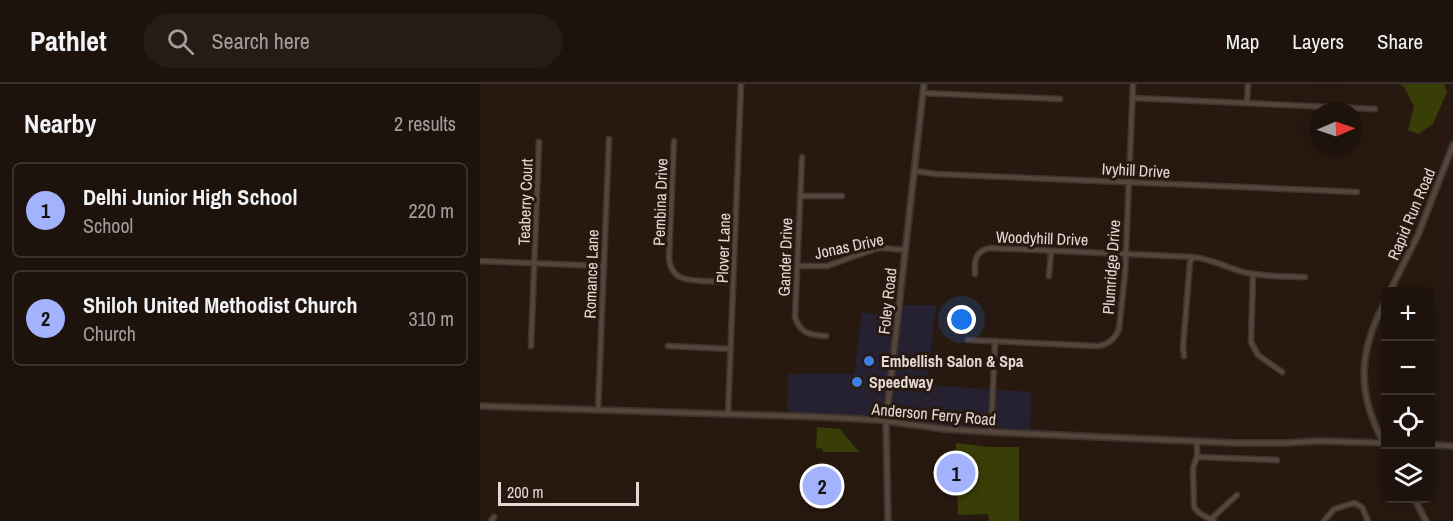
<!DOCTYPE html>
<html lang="en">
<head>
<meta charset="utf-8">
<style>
	:root { --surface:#1e130c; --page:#261c15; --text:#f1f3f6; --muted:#a19e9d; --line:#3c322d; --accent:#a2b2fd }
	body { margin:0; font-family:"Archivo Narrow",sans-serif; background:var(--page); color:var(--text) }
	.controls { position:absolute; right:18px; bottom:18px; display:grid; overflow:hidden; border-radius:9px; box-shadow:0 6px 24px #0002 }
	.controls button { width:54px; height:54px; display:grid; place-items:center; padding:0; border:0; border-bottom:2px solid var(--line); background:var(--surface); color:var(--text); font:30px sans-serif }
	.compass { position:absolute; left:829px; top:18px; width:54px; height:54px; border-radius:50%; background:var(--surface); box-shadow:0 6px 24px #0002; rotate:88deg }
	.scale { position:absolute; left:18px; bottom:15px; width:141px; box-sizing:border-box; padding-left:6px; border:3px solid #e3d9d2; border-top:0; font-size:16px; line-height:21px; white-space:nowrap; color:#e3d9d2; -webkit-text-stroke:4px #281910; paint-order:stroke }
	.you { position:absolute; left:482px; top:236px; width:21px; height:21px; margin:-15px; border:4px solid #fff; border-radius:50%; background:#1a73e8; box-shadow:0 0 0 9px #1a73e833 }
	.badge { display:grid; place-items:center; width:39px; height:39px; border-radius:50%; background:var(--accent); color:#111; font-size:20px; font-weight:700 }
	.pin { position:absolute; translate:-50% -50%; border:3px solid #fff; box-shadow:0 2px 6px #0006 }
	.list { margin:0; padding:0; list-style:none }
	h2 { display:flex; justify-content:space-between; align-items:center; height:78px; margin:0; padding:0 24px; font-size:26px }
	h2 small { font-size:20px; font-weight:400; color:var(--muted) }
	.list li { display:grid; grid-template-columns:39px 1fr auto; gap:18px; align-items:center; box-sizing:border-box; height:96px; margin:0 12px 12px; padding:0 12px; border:2px solid var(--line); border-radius:9px }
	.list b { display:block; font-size:22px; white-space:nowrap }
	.list p { margin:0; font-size:20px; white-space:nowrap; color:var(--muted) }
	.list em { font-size:20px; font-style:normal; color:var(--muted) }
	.icon { flex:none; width:33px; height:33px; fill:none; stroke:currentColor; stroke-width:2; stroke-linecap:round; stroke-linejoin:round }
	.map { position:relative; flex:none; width:973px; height:437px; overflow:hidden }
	header { display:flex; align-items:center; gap:36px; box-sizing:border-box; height:84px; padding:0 30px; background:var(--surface); border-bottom:2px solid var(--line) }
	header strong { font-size:28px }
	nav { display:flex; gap:33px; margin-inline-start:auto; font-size:21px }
	.search { width:420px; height:54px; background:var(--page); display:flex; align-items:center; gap:15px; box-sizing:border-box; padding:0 21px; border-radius:33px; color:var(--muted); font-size:22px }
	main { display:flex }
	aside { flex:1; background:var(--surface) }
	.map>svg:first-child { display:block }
	.commercial { fill:#262131 }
	.green { fill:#393d06 }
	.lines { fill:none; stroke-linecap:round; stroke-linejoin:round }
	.minor-casing { stroke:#3e342f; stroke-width:7 }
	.tertiary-casing { stroke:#3e342f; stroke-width:8 }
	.minor { stroke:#55453a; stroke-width:4 }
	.tertiary { stroke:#55453a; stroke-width:4.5 }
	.shop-dot { fill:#3f7fe0; stroke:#281910; stroke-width:2 }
	.labels { text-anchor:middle; stroke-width:6; stroke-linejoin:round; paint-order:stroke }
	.street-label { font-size:16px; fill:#e3d9d2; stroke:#281910 }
	.poi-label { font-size:16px; font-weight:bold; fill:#e3d9d2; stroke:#281910; text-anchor:start }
</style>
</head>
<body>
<header>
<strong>Pathlet</strong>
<div class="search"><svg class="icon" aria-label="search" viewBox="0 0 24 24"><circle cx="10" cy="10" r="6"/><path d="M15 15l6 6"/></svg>Search here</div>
<nav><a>Map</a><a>Layers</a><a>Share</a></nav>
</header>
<main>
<aside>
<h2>Nearby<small>2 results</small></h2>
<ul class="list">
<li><span class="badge">1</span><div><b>Delhi Junior High School</b><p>School</p></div><em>220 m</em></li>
<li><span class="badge">2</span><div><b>Shiloh United Methodist Church</b><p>Church</p></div><em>310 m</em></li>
</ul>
</aside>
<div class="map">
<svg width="973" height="437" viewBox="0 0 973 437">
	<rect width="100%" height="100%" fill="#281910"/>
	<polygon class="commercial" points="419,221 456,221 447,301 551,308 550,349 511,348 414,338 307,332 308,290 374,290 382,228 417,233"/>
	<g class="green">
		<polygon points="920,0 964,0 967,8 953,40 938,50 928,46 934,22 924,3"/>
		<polygon points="337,343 360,345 379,368 343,368 343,365 336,364"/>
		<polygon points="476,359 509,363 539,363 539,437 509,437 508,430 478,431"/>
	</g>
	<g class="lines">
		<g class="minor-casing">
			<g id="minor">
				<polyline points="443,9 580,15"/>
				<polyline points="652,14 895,25"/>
				<polyline points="767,19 768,0"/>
				<path d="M194 57 189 174C191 196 206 196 224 197 234 197 244 198 253 198"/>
				<path d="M322 73 315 233C320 250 331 251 346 252"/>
				<polyline points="434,87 456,90 877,108"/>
				<polyline points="320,112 362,112"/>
				<polyline points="0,177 124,182"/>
				<polyline points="317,182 347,182 395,165 402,164 425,166"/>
				<path d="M495 190C494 176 496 166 511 164L713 173C731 175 746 183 763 188 783 193 805 192 825 193"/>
				<polyline points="773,190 771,258 778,271 802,288"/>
				<polyline points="569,192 571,167"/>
				<path d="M488 256 617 262C628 261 635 255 639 245L645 190 653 0"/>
				<polyline points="51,262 59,58"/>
				<polyline points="188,262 251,265"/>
				<polyline points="704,272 703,263 710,178 713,173"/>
				<polyline points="118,326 129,55"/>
				<polyline points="248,330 261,0"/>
				<polyline points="511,348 515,257"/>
				<polyline points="717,357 717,373 713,384 714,423 719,429 734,437"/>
				<polyline points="717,373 797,376"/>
				<polyline points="730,436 757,411"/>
				<polyline points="11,437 14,433"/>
				<polyline points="844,437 854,425 874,419 882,423 888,437"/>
			</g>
		</g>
		<g class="tertiary-casing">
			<g id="tertiary">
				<polyline points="910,207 938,151 973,61"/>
				<polyline points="0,322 342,333 398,336 464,345 511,348 755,359 805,359 839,357 906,359"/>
				<path d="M905 361C876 310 878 267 906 216"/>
				<polyline points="950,361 973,362"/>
				<polyline points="934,414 946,437"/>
				<polyline points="408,437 406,337 444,0"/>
			</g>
		</g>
		<use href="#minor" class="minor"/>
		<use href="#tertiary" class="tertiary"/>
	</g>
	<g class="shop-dot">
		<circle cx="389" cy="277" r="6"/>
		<circle cx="377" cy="298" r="6"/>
	</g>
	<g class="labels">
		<g class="street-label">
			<text transform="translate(656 86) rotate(3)" y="6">Ivyhill Drive</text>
			<text transform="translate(45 118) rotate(-88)" y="6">Teaberry Court</text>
			<text transform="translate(180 118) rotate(-88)" y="6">Pembina Drive</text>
			<text transform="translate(931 130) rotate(-67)" y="6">Rapid Run Road</text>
			<text transform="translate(562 154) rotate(2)" y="6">Woodyhill Drive</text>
			<text transform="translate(369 162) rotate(-12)" y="6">Jonas Drive</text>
			<text transform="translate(243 164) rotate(-88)" y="6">Plover Lane</text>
			<text transform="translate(305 173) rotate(-88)" y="6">Gander Drive</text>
			<text transform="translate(631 183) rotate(-86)" y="6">Plumridge Drive</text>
			<text transform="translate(111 190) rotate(-88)" y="6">Romance Lane</text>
			<text transform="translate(407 217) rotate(-84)" y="6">Foley Road</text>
			<text transform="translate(454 330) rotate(5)" y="6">Anderson Ferry Road</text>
		</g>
		<g class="poi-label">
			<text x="401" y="283">Embellish Salon &amp; Spa</text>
			<text x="389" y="304">Speedway</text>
		</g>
	</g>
</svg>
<div class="controls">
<button>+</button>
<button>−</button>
<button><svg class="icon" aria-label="locate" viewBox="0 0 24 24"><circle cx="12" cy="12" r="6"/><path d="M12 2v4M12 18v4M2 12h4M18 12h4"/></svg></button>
<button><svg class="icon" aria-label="layers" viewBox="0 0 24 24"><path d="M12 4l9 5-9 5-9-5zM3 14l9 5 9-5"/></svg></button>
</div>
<svg class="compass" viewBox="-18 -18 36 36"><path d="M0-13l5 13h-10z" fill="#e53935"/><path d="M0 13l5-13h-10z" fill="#a19e9d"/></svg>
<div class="scale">200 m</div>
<div class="you"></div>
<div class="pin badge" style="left:476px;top:389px">1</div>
<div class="pin badge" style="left:342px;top:402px">2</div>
</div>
</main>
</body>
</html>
